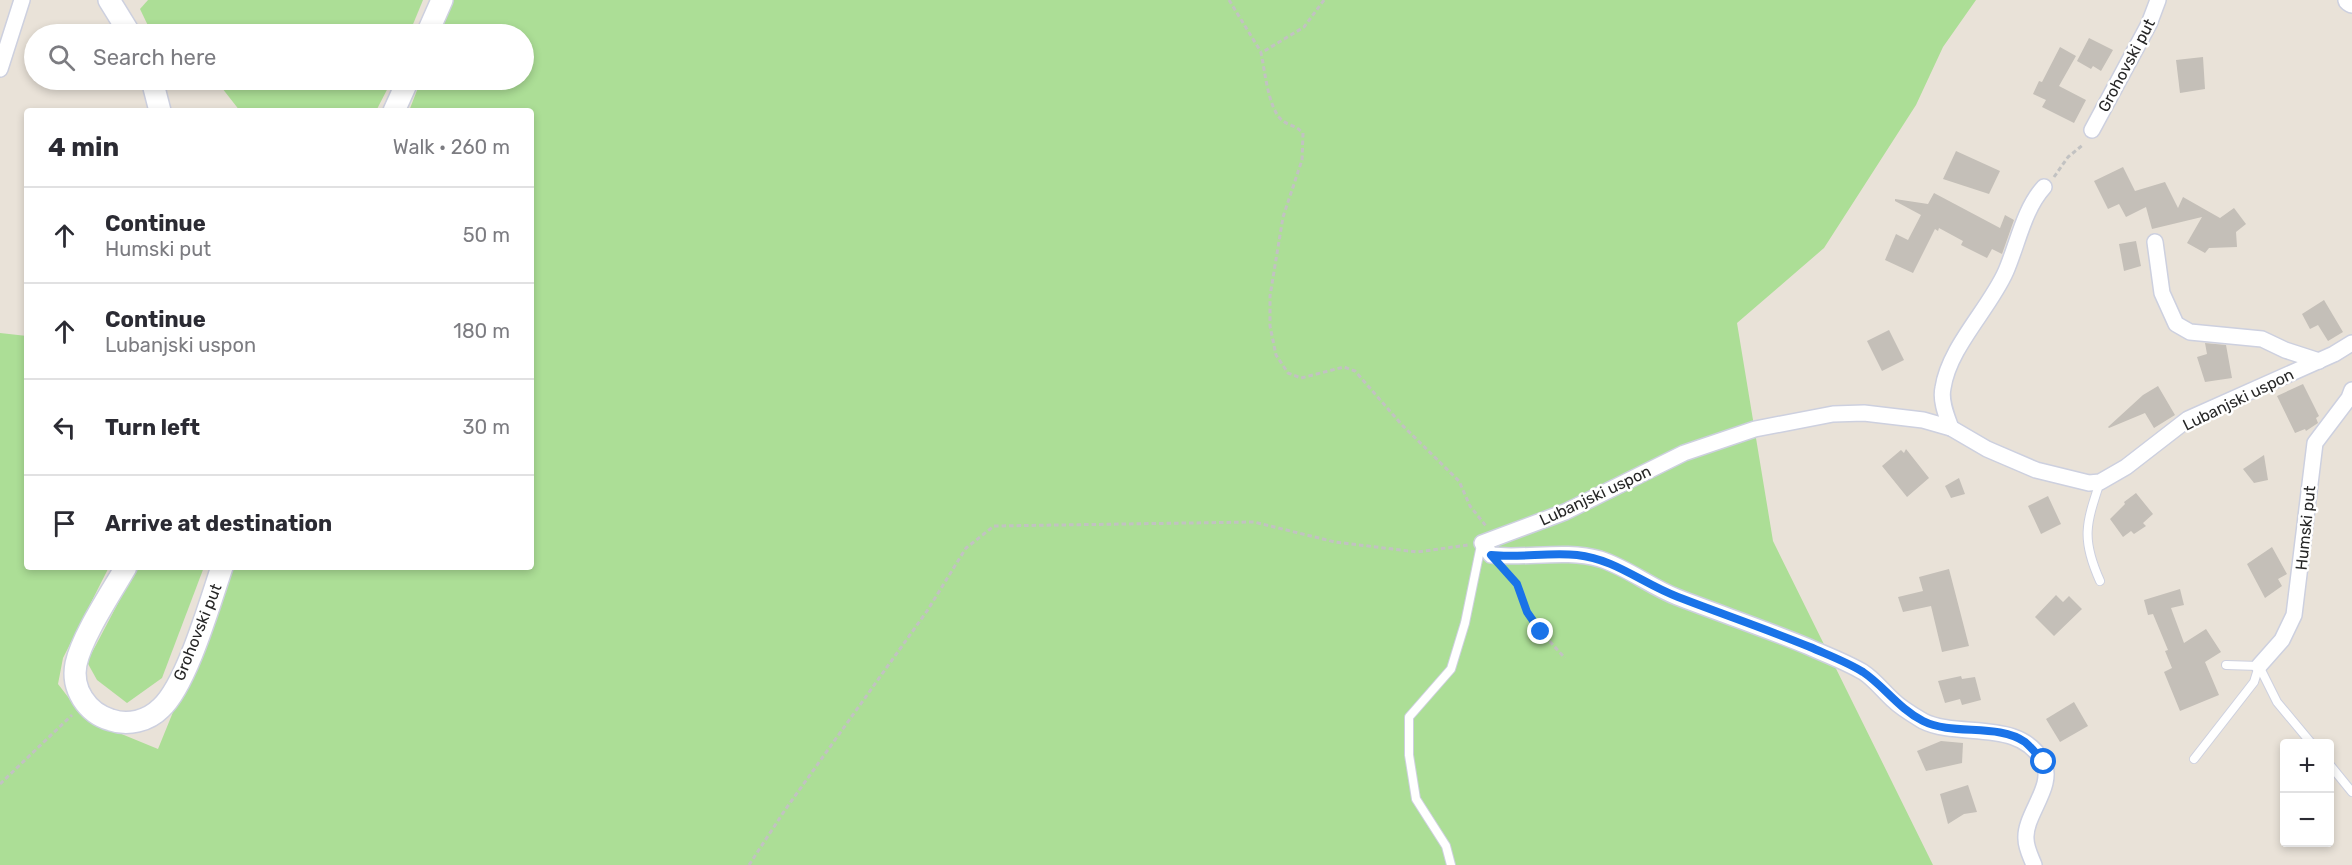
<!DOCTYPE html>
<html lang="en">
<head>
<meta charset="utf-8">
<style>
	:root { --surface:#fff; --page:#f2f2f3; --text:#2b2b33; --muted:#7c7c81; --line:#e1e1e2 }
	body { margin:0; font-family:Rubik,sans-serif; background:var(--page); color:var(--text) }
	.controls { position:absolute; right:18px; bottom:18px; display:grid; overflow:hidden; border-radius:6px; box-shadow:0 3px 9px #0003 }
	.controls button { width:54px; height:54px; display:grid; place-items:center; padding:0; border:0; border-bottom:2px solid var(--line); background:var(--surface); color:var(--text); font:30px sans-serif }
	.stop { position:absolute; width:18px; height:18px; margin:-14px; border:4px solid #1a73e8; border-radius:50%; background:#fff }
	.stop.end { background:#1a73e8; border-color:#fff; box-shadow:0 2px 6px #0008 }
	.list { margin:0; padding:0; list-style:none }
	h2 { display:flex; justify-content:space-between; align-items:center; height:78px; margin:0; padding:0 24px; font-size:26px }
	h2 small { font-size:20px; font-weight:400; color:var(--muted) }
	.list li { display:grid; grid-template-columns:39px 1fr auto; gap:18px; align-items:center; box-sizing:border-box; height:96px; padding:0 24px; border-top:2px solid var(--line) }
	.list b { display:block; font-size:22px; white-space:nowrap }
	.list p { margin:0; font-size:20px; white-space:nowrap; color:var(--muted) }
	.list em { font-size:20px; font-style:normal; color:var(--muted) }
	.icon { flex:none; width:33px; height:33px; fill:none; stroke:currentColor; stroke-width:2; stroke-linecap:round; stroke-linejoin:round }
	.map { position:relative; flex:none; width:2352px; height:865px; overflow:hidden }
	.search { position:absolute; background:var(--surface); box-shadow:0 3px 9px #0003; left:24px; top:24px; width:510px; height:66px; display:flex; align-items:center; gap:15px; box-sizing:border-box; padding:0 21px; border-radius:33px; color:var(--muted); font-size:22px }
	.panel { position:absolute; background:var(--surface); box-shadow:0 3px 9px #0003; left:24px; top:108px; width:510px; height:462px; border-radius:6px }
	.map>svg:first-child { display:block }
	.green { fill:#acde96 }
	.building { fill:#c4bfb8 }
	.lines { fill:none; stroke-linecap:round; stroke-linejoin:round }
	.lane-casing { stroke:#cdd0df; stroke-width:10 }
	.street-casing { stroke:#cdd0df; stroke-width:18 }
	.secondary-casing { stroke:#cdd0df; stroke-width:24 }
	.path { stroke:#c2c2c2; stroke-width:3; stroke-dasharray:4.5 3; stroke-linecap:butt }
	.lane { stroke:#fff; stroke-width:8 }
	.street { stroke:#fff; stroke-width:15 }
	.secondary { stroke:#fff; stroke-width:21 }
	.route { stroke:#1a73e8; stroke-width:8 }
	.labels { text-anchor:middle; stroke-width:5; stroke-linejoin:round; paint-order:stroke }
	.street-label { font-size:16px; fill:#262626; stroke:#fff }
</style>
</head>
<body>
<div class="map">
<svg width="2352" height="865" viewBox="0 0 2352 865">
	<rect width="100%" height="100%" fill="#e9e2d8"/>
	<g class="green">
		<polygon points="148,0 423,0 409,34 152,34 140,9"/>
		<polygon points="451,0 1976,0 1943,47 1916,105 1824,248 1737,323 1773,541 1933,865 0,865 0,333 27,336 27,567 109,567 63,658 58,684 85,719 158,749 232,567 531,567 531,111 409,111 421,80 524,80 524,34 438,34"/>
		<polygon points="198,80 392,80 376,111 240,111 222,88"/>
		<polygon points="137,567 204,567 162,678 127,703 97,680 87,662"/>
	</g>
	<g class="building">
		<polygon points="2089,38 2113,50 2101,71 2093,66 2091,69 2077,61"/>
		<polygon points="2060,47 2076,56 2059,86 2086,100 2074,123 2042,107 2046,100 2033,94 2039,81 2042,82"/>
		<polygon points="2203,57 2205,89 2180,93 2176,60"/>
		<polygon points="1956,151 2000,171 1989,194 1943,179"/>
		<polygon points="2123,167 2135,191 2165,182 2178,208 2183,197 2220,218 2234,208 2246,224 2236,232 2237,247 2209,248 2205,253 2187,243 2202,217 2152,229 2146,207 2126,217 2119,204 2108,209 2094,181"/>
		<polygon points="1934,193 2000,228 2005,215 2014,220 2002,254 1992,249 1987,258 1961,245 1963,241 1939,228 1938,231 1935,229 1913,273 1885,260 1896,234 1908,240 1921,215 1895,201 1895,199 1928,204"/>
		<polygon points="2136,241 2141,266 2124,271 2119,244"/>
		<polygon points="2324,300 2343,332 2328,341 2318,325 2310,329 2302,314"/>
		<polygon points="1889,330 1904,360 1882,371 1867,341"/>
		<polygon points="2205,343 2226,345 2232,378 2205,382 2197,357 2207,354"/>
		<polygon points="2303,384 2319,416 2316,418 2318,423 2306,431 2305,429 2295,433 2277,396"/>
		<polygon points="2158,386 2175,415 2154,428 2145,413 2109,428 2108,427 2143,395"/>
		<polygon points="1906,449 1929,478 1907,497 1882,466 1901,450 1904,453"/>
		<polygon points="2264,455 2268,480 2254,483 2243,469"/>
		<polygon points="1959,478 1965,494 1951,498 1945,486"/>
		<polygon points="2136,493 2153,514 2143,523 2146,526 2134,534 2131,531 2123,537 2110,519 2125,504 2124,502"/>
		<polygon points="2048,496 2061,524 2041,534 2028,506"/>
		<polygon points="2272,547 2287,574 2278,579 2282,586 2265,598 2247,564"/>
		<polygon points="1949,569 1969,646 1942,652 1931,606 1903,612 1898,597 1923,591 1919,577"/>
		<polygon points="2180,589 2184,605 2171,608 2184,643 2206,629 2221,652 2205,662 2219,695 2180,711 2164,672 2172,668 2165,651 2168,650 2153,614 2148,615 2144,600"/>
		<polygon points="2056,595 2063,602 2069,596 2082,609 2054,636 2035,617"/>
		<polygon points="1961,676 1962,679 1975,677 1981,700 1962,705 1960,699 1945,703 1938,681"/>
		<polygon points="2074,702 2088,726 2060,742 2046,719"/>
		<polygon points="1941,741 1963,743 1962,763 1926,771 1917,751"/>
		<polygon points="1968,785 1977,812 1964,814 1948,824 1940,794"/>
	</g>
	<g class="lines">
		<g class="lane-casing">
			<g id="lane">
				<path d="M2100 482C2086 524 2081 539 2100 581"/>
				<polyline points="2259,666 2277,702 2312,744"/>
				<polyline points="2194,759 2254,682 2259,666 2226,665"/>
				<polyline points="2330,765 2352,792"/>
				<polyline points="1451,865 1446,846 1416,799 1409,755 1409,717 1451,669 1465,623 1481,545"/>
			</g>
		</g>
		<g class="street-casing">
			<g id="street">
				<polyline points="0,69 22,0"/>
				<polyline points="2092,130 2149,24 2158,0"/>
				<polyline points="2155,242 2162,293 2176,324 2190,332 2262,339 2285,350 2319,361"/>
				<path d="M1951 428C1947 417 1940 401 1943 388 1949 347 1990 308 2006 271 2018 243 2024 209 2044 187"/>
				<polyline points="2259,666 2282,640 2294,615 2315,443 2349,398 2352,390"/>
				<path d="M2034 865C2031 857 2026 848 2026 839 2024 815 2056 785 2043 762 2020 718 1959 739 1923 721 1913 715 1901 708 1893 700 1883 691 1874 679 1863 672 1846 662 1827 655 1809 647 1766 629 1721 614 1677 597 1651 587 1628 568 1600 559 1565 549 1527 559 1491 555L1482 543 1565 512 1684 453 1755 429 1833 414 1864 413 1923 420 1951 428 1987 449 2036 470 2089 483 2100 482 2126 467 2188 419 2334 354 2352 343"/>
			</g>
		</g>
		<g class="secondary-casing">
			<g id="secondary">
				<polyline points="109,0 130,34"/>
				<polyline points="2349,0 2352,2"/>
				<polyline points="427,34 442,0"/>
				<polyline points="152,80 160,111"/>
				<polyline points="394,111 408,80"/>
				<path d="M126 567C111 593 82 636 76 664 71 689 87 713 111 720 128 726 148 721 161 708 187 684 210 602 222 567"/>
			</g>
		</g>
		<g class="path">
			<polyline points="1229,0 1261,52"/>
			<path d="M1324 0 1304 27 1261 53C1265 70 1268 110 1283 121 1290 126 1295 125 1303 133L1302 160 1283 217 1270 296V326L1276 355 1288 373 1301 378 1344 367 1355 371 1402 425 1459 481 1470 506 1486 526"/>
			<polyline points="2054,177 2068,157 2084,144"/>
			<path d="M1506 572C1520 589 1518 598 1528 614 1539 630 1552 644 1565 658"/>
			<polyline points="0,784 72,715"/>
			<polyline points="749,865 785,810 927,611 966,548 994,526 1254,522 1335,542 1417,552 1468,545"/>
		</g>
		<use href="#lane" class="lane"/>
		<use href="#street" class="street"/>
		<use href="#secondary" class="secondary"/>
	</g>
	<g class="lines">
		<path class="route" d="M1541 632 1527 612 1517 584 1491 555C1520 558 1549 552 1577 555 1615 559 1643 584 1678 597 1722 614 1766 629 1810 647 1828 655 1847 662 1863 672 1884 686 1898 708 1923 721 1953 736 1998 723 2025 742 2032 748 2038 756 2044 762"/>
	</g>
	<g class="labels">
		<g class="street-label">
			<text transform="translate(2126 65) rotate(-62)" y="6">Grohovski put</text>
			<text transform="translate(2238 399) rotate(-26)" y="6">Lubanjski uspon</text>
			<text transform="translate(1595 495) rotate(-25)" y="6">Lubanjski uspon</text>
			<text transform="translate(2305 528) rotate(-84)" y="6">Humski put</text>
			<text transform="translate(197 632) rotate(-68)" y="6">Grohovski put</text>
		</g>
	</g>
</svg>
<div class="controls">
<button>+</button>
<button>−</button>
</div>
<div class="stop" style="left:2044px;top:762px"></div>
<div class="stop end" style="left:1541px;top:632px"></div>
<div class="search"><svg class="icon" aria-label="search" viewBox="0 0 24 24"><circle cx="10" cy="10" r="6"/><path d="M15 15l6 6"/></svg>Search here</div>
<section class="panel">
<h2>4 min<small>Walk · 260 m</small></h2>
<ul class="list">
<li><svg class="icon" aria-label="ahead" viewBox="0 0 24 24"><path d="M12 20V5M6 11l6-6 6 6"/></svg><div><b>Continue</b><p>Humski put</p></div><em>50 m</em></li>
<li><svg class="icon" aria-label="ahead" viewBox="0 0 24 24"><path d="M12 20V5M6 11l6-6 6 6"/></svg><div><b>Continue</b><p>Lubanjski uspon</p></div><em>180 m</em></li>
<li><svg class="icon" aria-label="left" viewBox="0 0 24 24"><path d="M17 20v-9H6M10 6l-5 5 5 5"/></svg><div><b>Turn left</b></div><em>30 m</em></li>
<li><svg class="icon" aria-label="arrive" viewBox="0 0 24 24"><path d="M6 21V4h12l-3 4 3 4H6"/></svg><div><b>Arrive at destination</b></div></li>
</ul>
</section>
</div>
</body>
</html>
